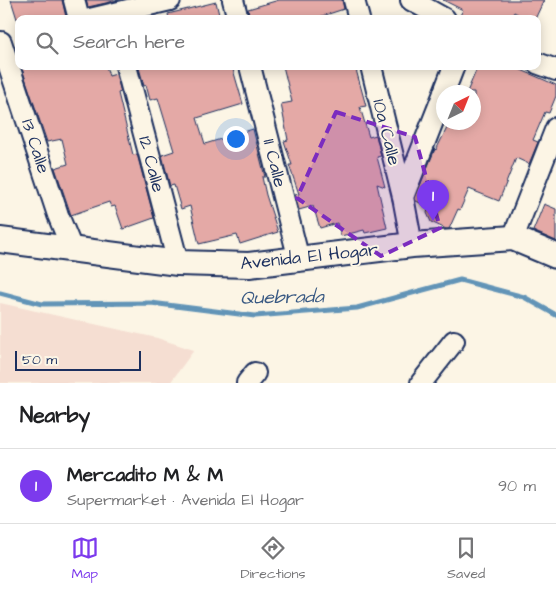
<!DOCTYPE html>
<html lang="en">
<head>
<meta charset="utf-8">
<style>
	:root { --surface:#fff; --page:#f2f2f2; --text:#202124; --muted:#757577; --line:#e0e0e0; --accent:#7c3aed }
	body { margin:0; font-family:"Architects Daughter",sans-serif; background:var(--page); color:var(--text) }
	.compass { position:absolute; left:436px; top:85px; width:45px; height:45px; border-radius:50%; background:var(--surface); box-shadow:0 2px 12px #0003; rotate:43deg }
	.scale { position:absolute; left:15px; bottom:12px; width:126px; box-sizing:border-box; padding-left:5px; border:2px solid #1b2f5e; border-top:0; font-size:14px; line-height:18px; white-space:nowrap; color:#1b2f5e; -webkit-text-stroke:4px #fcf5e5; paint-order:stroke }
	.you { position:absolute; left:235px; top:138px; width:18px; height:18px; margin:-12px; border:4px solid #fff; border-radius:50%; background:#1a73e8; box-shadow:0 0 0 8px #1a73e833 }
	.badge { display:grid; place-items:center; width:32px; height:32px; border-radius:50%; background:var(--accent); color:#fff; font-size:16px; font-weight:700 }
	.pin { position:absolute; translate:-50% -41px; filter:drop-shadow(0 1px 2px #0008) }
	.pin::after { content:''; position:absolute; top:26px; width:18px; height:15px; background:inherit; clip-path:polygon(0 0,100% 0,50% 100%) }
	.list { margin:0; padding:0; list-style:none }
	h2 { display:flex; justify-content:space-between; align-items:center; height:65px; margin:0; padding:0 20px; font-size:21px }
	h2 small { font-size:16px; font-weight:400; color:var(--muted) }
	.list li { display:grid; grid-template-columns:32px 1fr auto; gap:15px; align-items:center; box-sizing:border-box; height:75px; padding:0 20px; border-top:1px solid var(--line) }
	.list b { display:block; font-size:19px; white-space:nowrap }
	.list p { margin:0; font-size:16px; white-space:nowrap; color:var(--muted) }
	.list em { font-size:16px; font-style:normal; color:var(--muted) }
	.icon { flex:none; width:28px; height:28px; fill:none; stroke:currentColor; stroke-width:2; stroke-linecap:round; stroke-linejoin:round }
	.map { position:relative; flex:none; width:556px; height:383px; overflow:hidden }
	.search { position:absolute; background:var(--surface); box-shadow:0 2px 12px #0003; left:15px; right:15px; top:15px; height:55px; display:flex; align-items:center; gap:12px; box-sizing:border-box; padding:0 18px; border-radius:10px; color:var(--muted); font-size:19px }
	.sheet { height:140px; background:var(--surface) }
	nav { display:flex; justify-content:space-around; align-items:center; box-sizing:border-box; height:70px; border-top:1px solid var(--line); background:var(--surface); font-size:14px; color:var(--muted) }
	nav a { display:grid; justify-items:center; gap:2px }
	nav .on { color:var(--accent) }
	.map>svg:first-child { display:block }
	.built { fill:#f5ded2 }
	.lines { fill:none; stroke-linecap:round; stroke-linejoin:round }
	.stream { stroke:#6294b7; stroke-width:5 }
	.building { fill:#e4a9a6; stroke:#1b2f5e }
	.minor-casing { stroke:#1b2f5e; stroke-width:24 }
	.tertiary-casing { stroke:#1b2f5e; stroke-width:28 }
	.minor { stroke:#fcf5e5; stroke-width:20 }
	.tertiary { stroke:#fcf5e5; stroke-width:24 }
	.marked { fill:#7b2cbf; fill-opacity:0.2; stroke:#7b2cbf; stroke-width:4; stroke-dasharray:10 6; stroke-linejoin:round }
	.labels { text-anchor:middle; stroke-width:4; stroke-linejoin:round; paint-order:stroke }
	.street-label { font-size:18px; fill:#1b2f5e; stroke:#fcf5e5 }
	.water-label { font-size:19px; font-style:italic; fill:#395983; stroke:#fcf5e5 }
</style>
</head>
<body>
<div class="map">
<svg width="556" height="383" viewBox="0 0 556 383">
	<rect width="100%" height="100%" fill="#fcf5e5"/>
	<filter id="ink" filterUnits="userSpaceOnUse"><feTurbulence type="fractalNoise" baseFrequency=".02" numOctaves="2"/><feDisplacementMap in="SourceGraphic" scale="10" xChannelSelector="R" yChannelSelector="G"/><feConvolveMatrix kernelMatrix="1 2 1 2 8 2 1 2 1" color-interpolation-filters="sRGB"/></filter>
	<g filter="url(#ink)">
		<polygon class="built" points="0,303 157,338 194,350 170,383 0,383"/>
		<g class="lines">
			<polyline class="stream" points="0,293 42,304 151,303 255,316 357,308 460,280 524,297 556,315"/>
		</g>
		<g class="building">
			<polygon points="11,0 62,0 66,17 62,19 17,19"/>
			<polygon points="86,0 119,0 88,7"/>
			<polygon points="279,0 342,0 344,9 313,19 250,19 248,9"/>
			<polygon points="443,0 544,0 535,19 527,19 514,12 511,19 458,19 463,10"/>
			<polygon points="216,2 220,19 169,19 168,14"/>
			<polygon points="21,66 106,66 109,76 116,74 121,92 118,93 133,155 137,154 154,218 123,229 115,206 111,207 109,202 71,215 55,168 68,164 62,139 47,142"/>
			<polygon points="143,66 232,66 243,104 197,118 205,144 253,129 265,177 262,177 266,195 278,232 240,244 237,235 199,244 190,206 181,209 174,185 170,186 162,155 174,151 158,98 150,100 146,85 144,86 139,68"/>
			<polygon points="283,66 355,66 366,106 360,107 369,137 376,135 381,156 377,157 385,187 377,184 387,228 365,233 364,230 341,236 337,223 320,228 313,206 299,210 295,195 299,194 289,165 292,165 284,141 288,140 281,104 292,102"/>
			<polygon points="478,66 512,66 556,85 556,96 549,113 545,112 533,140 538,142 529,164 516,158 499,201 469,189 460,210 458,209 449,229 446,229 431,222 427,213 429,207 416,201 415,198 435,149 436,150 450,122 474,122 474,92 467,92"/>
			<polygon points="544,204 556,209 556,241 533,231"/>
		</g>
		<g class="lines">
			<g class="minor-casing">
				<g id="minor">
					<polyline points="74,0 79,19"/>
					<polyline points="233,0 238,19"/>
					<polyline points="354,0 359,19"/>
					<polyline points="411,0 445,19"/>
					<polyline points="90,19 170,0"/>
					<polyline points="1,42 58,215 72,249"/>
					<polyline points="537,63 556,70"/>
					<polyline points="126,66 178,263"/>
					<polyline points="250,66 299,260"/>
					<polyline points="371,66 403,197"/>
					<polyline points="444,92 454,66"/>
					<polyline points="513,238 556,128"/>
					<polyline points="412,245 403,197 444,93"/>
					<polyline points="247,383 255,373"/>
					<polyline points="421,383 454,341"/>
				</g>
			</g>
			<g class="tertiary-casing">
				<polyline id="tertiary" points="0,240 178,263 249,265 412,245 513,238 556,256"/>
			</g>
			<use href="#minor" class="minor"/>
			<use href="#tertiary" class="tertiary"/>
		</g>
	</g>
	<path class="marked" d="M336 112 415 137 440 228 381 256 297 198Z"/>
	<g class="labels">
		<g class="street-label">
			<text transform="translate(387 132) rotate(76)" y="6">10a Calle</text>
			<text transform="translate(36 146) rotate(72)" y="6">13 Calle</text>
			<text transform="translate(275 163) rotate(76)" y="6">11 Calle</text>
			<text transform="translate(152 164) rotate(75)" y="6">12 Calle</text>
			<text transform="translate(309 256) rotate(-6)" y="6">Avenida El Hogar</text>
		</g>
		<g class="water-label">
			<text transform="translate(282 296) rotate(-1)" y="7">Quebrada</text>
		</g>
	</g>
</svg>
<svg class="compass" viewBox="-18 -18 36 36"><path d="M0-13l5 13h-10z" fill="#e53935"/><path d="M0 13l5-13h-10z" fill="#757577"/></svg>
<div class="scale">50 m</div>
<div class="you"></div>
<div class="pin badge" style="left:433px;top:221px">1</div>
<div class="search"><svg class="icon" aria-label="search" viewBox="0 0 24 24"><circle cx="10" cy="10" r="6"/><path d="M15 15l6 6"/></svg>Search here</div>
</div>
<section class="sheet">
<h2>Nearby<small></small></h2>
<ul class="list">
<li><span class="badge">1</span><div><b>Mercadito M &amp; M</b><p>Supermarket · Avenida El Hogar</p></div><em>90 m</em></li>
</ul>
</section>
<nav>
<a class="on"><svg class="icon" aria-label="map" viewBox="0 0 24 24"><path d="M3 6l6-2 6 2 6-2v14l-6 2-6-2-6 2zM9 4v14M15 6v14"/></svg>Map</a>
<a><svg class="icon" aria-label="directions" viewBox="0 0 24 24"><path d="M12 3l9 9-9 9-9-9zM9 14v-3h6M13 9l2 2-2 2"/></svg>Directions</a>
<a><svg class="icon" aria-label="saved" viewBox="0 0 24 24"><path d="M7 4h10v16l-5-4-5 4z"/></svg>Saved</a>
</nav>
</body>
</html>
